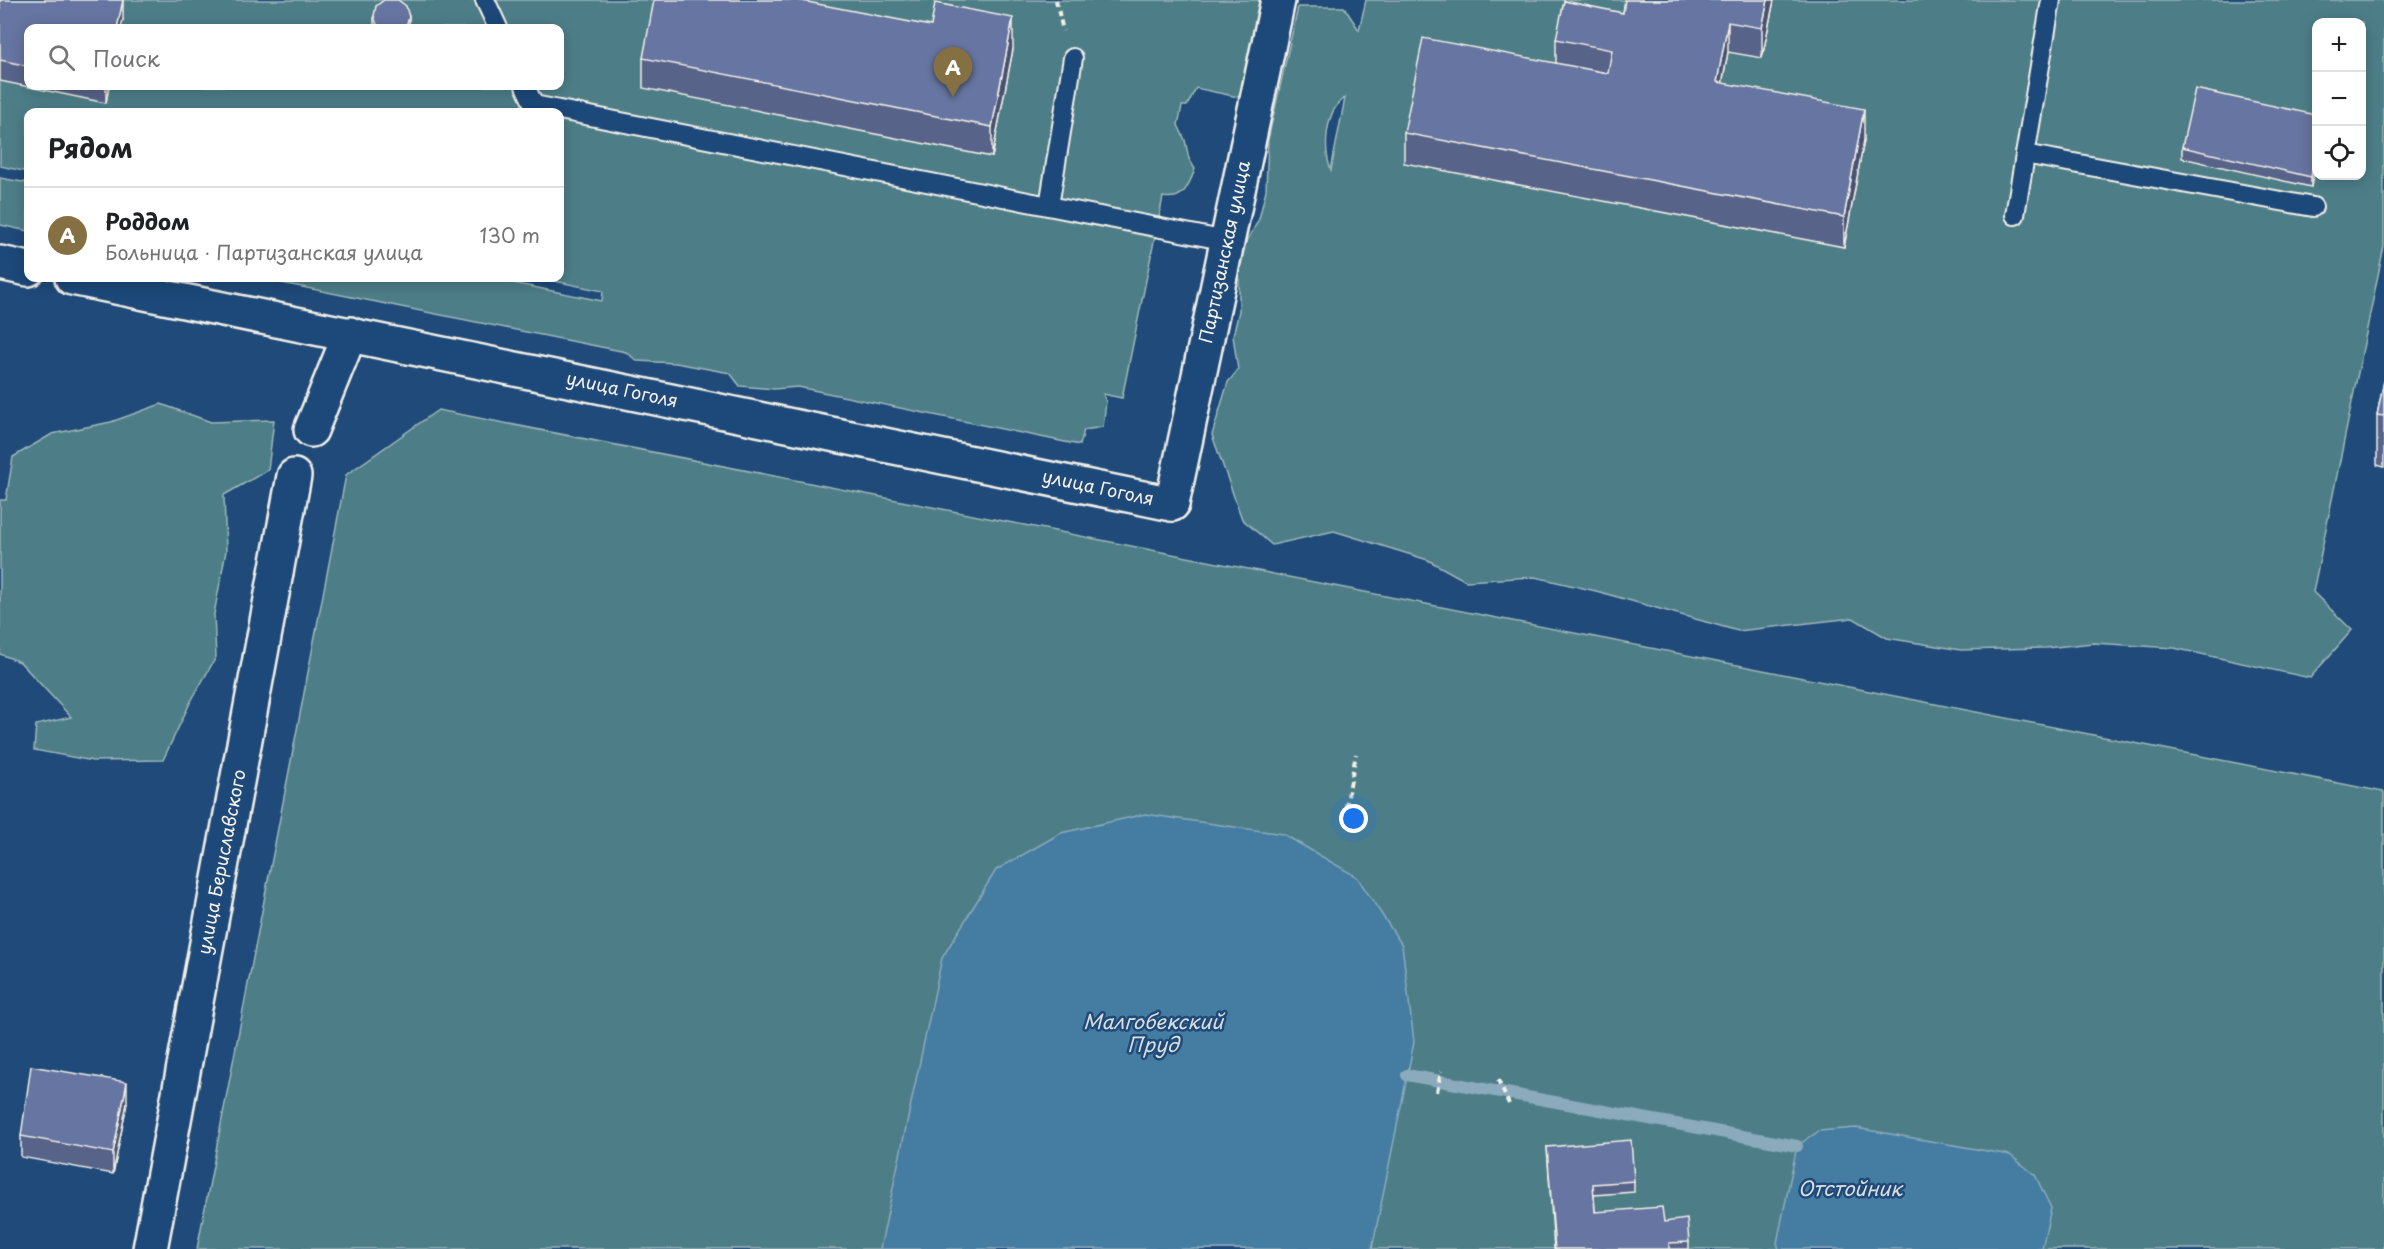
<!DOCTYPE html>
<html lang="ru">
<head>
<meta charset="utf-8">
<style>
	:root { --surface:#fff; --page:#f6f6f6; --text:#202124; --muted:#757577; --line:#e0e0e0; --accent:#847042 }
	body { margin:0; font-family:"Playpen Sans",sans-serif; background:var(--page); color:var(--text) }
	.controls { position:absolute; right:18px; top:18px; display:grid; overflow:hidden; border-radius:12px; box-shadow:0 3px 15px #0003 }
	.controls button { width:54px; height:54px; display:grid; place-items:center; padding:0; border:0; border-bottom:2px solid var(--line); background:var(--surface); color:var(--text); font:30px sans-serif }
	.you { position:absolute; left:1354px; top:819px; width:21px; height:21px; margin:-15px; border:4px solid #fff; border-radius:50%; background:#1a73e8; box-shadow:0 0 0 9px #1a73e833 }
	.badge { display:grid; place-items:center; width:39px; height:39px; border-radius:50%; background:var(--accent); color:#fff; font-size:20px; font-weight:700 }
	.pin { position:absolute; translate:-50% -50px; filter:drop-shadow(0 2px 3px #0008) }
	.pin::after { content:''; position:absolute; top:32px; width:21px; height:18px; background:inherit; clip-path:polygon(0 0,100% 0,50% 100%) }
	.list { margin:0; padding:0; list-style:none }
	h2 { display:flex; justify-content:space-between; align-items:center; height:78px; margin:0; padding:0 24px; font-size:26px }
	h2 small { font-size:20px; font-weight:400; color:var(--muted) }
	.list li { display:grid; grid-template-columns:39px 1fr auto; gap:18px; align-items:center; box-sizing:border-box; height:96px; padding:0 24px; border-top:2px solid var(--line) }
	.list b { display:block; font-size:22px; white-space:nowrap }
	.list p { margin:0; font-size:20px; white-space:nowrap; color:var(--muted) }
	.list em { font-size:20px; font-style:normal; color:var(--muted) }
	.icon { flex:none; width:33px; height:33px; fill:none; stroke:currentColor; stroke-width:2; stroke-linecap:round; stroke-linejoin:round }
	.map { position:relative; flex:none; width:2384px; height:1249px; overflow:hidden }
	.search { position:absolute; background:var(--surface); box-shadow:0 3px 15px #0003; left:24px; top:24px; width:540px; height:66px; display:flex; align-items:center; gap:15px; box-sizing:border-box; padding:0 21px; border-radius:12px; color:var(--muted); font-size:22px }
	.panel { position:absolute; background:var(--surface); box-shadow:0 3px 15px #0003; left:24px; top:108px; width:540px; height:174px; border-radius:12px }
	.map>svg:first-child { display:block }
	.green { fill:#4d7e88; stroke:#a0b8b8; stroke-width:1.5; fill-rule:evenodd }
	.water { fill:#457ca1; stroke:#8babbd; stroke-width:1.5 }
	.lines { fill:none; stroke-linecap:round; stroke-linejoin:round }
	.stream { stroke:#8babbd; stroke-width:12 }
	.lane-casing { stroke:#f4f1e8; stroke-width:22 }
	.street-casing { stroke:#f4f1e8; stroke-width:38 }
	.secondary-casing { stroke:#f4f1e8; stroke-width:38 }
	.path { stroke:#f4f1e8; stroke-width:4; stroke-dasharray:6 4.5; stroke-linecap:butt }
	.lane { stroke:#1f4a7a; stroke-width:18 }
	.street { stroke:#1f4a7a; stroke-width:33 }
	.secondary { stroke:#1f4a7a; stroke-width:33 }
	.wall { fill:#58648a; stroke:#f4f1e8; stroke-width:1.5 }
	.shaded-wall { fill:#475171; stroke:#f4f1e8; stroke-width:1.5 }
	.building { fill:#6674a1; stroke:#f4f1e8; stroke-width:1.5 }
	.labels { text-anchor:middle; stroke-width:5; stroke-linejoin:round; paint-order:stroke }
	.street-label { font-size:18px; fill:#f4f1e8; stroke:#1f4a7a }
	.water-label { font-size:20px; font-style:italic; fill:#dadfdd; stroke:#1f4a7a }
</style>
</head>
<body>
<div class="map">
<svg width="2384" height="1249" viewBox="0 0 2384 1249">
	<rect width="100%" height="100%" fill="#1f4a7a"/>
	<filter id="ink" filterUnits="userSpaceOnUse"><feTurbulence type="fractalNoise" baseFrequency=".0167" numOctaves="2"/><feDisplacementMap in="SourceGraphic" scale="12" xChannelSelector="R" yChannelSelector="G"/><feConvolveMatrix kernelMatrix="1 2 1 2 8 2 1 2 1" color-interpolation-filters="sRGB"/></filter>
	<g filter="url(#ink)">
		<g class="green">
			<path d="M0 0H1264L1243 98 1196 88 1187 106H1182L1178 125 1185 140 1189 159 1195 169C1189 185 1184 201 1163 197L1122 398 1103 394 1106 402 1103 427 1084 430 1080 445 798 387 774 389 740 386 730 373 676 363 637 361 626 352 257 278H489L602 301 603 291 540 278H560V112H28V172L0 166ZM28 28H560V86H28Z"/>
			<path d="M1366 0H2384V246L2313 592 2352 630 2310 678 2174 648 2093 643 2046 648 1961 650 1887 638 1853 618 1738 631 1596 591 1535 577 1466 581 1428 560 1334 531 1272 545 1242 519 1212 435 1228 382 1238 370 1233 336 1239 311V256L1259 219 1266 190 1268 140 1298 7H1344L1359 30ZM2316 22H2362V176H2316ZM1345 98 1331 170C1323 149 1325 110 1345 98Z"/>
			<polygon points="0,178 28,183 28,231 0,225"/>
			<polygon points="161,404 211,422 274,420 268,470 224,495 226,551 214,614 216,657 190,703 163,760 93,761 34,750 36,725 71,717 20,662 0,654 0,500 6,500 13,457 52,434 111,422"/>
			<polygon points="438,410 2384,792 2384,1249 197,1249 346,475"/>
		</g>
		<g class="water">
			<polygon points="1145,814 1283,834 1357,877 1402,945 1414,1042 1372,1249 880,1249 942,958 996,870 1061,833"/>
			<polygon points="1856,1128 2010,1155 2035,1175 2051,1208 2042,1249 1779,1249 1777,1243 1797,1146 1819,1131"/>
		</g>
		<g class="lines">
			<polyline class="stream" points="1407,1075 1797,1146"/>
			<g class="lane-casing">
				<g id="lane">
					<polyline points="485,0 498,28"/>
					<polyline points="525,86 534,105 1227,241"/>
					<polyline points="2025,154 2313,207"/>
					<polyline points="1049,206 1073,58"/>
					<polyline points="2015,215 2051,0"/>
				</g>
			</g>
			<g class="street-casing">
				<g id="street">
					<polyline points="0,263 28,269"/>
					<polyline points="72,278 1172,504"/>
					<polyline points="311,430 350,334"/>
					<polyline points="150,1249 294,476"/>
				</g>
			</g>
			<g class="secondary-casing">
				<polyline id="secondary" points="1172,504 1278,0"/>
			</g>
			<g class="path">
				<polyline points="1056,0 1063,31"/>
				<polyline points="1344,817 1356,754"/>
				<polyline points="1498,1080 1509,1104"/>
				<polyline points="1437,1092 1441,1071"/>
			</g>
			<use href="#lane" class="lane"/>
			<use href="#street" class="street"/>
			<use href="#secondary" class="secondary"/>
		</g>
		<g class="wall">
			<polygon points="0,0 123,19 121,28 28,28 28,86 109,86 106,103 0,81"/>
			<polygon points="1625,0 1774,0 1762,58 1728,52 1722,83 1864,140 1844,247 1404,163 1404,133 1556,63 1556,39 1623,13"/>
			<polygon points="374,16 409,17 409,28 374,28"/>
			<polygon points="1013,49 992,157 643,88 643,58"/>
			<polygon points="2316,115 2311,187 2182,158 2182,147"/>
			<polygon points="2384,381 2384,467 2377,465 2377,415"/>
			<polygon points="127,1103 113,1174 21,1157 21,1136"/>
			<polygon points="1547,1147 1634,1181 1634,1192 1594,1195 1595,1212 1664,1222 1689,1242 1689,1249 1554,1249"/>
		</g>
		<g class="shaded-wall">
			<polygon points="123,0 123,19 121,28 117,28"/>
			<polygon points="1768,0 1774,0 1762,58 1762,28"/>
			<polygon points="409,17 409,28 402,28"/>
			<polygon points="1013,18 1013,49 992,157 992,127"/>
			<polygon points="1728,22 1728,52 1717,112 1717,82"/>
			<polygon points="106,86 109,86 106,103"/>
			<polygon points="1864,109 1864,140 1844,247 1844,217"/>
			<polygon points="2316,151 2316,162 2311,187 2311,177"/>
			<polygon points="127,1082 127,1103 113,1174 113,1153"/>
		</g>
		<g class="building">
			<polygon points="0,0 123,0 117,28 28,28 28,66 0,60"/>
			<polygon points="384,0 398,0 406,6 409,17 407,23 402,28 378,28 374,16 376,6"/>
			<polygon points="654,0 797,0 931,26 935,3 1013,18 992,127 643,58"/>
			<polygon points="1625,0 1768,0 1762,28 1728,22 1717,82 1864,109 1844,217 1404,133 1423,38 1608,73 1612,50 1556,39 1564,1 1623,13"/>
			<polygon points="2195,89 2316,115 2316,151 2311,177 2182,147"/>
			<polygon points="2384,381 2384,416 2377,415"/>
			<polygon points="31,1066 127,1082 113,1153 21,1136"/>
			<polygon points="1631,1140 1634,1181 1593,1184 1595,1212 1662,1207 1664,1222 1687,1219 1689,1242 1669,1243 1669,1249 1555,1249 1547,1147"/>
		</g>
	</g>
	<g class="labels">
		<g class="street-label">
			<text transform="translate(1225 252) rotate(-78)" y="6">Партизанская улица</text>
			<text transform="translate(622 390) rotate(12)" y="6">улица Гоголя</text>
			<text transform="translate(1098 488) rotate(12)" y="6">улица Гоголя</text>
			<text transform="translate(222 862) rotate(-79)" y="6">улица Бериславского</text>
		</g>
		<g class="water-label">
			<text x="1153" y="1029">Малгобекский<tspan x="1153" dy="23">Пруд</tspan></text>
			<text x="1850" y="1196">Отстойник</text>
		</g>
	</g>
</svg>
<div class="controls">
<button>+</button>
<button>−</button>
<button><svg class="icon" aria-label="locate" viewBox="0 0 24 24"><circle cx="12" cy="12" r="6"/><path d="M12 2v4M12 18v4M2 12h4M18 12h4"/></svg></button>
</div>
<div class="you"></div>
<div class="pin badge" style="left:953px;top:97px">A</div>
<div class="search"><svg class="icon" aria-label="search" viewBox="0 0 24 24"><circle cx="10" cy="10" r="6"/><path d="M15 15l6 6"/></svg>Поиск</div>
<section class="panel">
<h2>Рядом<small></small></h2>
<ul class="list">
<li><span class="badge">A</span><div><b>Роддом</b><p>Больница · Партизанская улица</p></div><em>130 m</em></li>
</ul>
</section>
</div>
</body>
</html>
